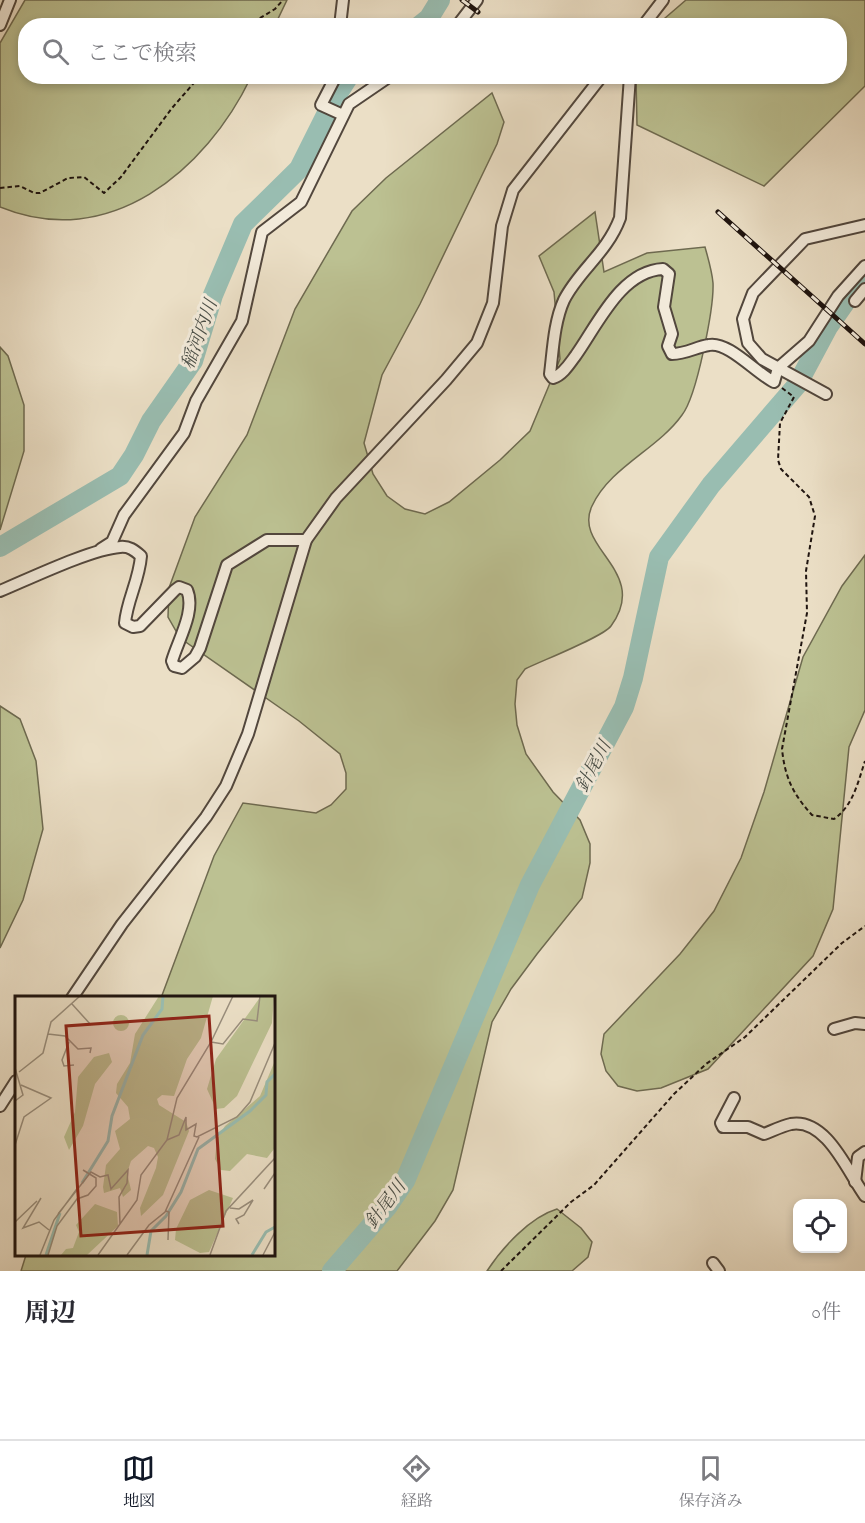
<!DOCTYPE html>
<html lang="ja">
<head>
<meta charset="utf-8">
<style>
	:root { --surface:#fff; --page:#f7f7f7; --text:#2b2b33; --muted:#7c7c81; --line:#e1e1e2; --accent:#111827 }
	body { margin:0; font-family:"IM FELL English","Noto Serif JP",serif; background:var(--page); color:var(--text) }
	.controls { position:absolute; right:18px; bottom:18px; display:grid; overflow:hidden; border-radius:12px; box-shadow:0 3px 9px #0003 }
	.controls button { width:54px; height:54px; display:grid; place-items:center; padding:0; border:0; border-bottom:2px solid var(--line); background:var(--surface); color:var(--text); font:30px sans-serif }
	.list { margin:0; padding:0; list-style:none }
	h2 { display:flex; justify-content:space-between; align-items:center; height:78px; margin:0; padding:0 24px; font-size:26px }
	h2 small { font-size:20px; font-weight:400; color:var(--muted) }
	.icon { flex:none; width:33px; height:33px; fill:none; stroke:currentColor; stroke-width:2; stroke-linecap:round; stroke-linejoin:round }
	.map { position:relative; flex:none; width:865px; height:1271px; overflow:hidden }
	.search { position:absolute; background:var(--surface); box-shadow:0 3px 9px #0003; left:18px; right:18px; top:18px; height:66px; display:flex; align-items:center; gap:15px; box-sizing:border-box; padding:0 21px; border-radius:24px; color:var(--muted); font-size:22px }
	.sheet { height:168px; background:var(--surface) }
	nav { display:flex; justify-content:space-around; align-items:center; box-sizing:border-box; height:84px; border-top:2px solid var(--line); background:var(--surface); font-size:16px; color:var(--muted) }
	nav a { display:grid; justify-items:center; gap:3px }
	nav .on { color:var(--accent) }
	.map>svg:first-child { display:block }
	.green { fill:#bcc192; stroke:#6e6a50; stroke-width:1.5 }
	.lines { fill:none; stroke-linecap:round; stroke-linejoin:round }
	.river { stroke:#99bdb1; stroke-width:20 }
	.minor-casing { stroke:#52473d; stroke-width:14 }
	.path { stroke:#1f140f; stroke-width:2; stroke-dasharray:4.5 3; stroke-linecap:butt }
	.minor { stroke:#f2eada; stroke-width:10 }
	.rail-casing { stroke:#1f140f; stroke-width:5 }
	.rail { stroke:#f2eada; stroke-width:3; stroke-dasharray:9; stroke-linecap:butt }
	.labels { text-anchor:middle; stroke-width:6; stroke-linejoin:round; paint-order:stroke }
	.water-label { font-size:18px; font-style:italic; fill:#4a4f48; stroke:#f2eada }
	.inset-river { fill:none; stroke:#99bdb1; stroke-width:3 }
	.inset-road { fill:none; stroke:#998e7d; stroke-width:1.5 }
	.view { fill:#8f2418; fill-opacity:0.15; stroke:#8f2418; stroke-width:3 }
	.inset-edge { fill:none; stroke:#1f140f; stroke-width:3 }
</style>
</head>
<body>
<div class="map">
<svg width="865" height="1271" viewBox="0 0 865 1271">
	<rect width="100%" height="100%" fill="#ebdfc6"/>
	<filter id="stains"><feTurbulence type="fractalNoise" baseFrequency=".00333" numOctaves="4"/><feColorMatrix values="0 0 0 0 .2 0 0 0 0 .09 0 0 0 0 .02 0 0 0 .5 -.17"/></filter>
	<radialGradient id="worn" r=".72"><stop offset=".6" stop-color="#630" stop-opacity="0"/><stop offset="1" stop-color="#630" stop-opacity=".3"/></radialGradient>
	<g class="green">
		<path d="M25 0H287L275 25 26 26V76L251 77C206 171 109 252 0 207V43Z"/>
		<polygon points="686,0 865,0 865,86 764,186 637,125 636,77 840,76 840,26 657,25"/>
		<path d="M492 93 504 122 497 144 420 304 382 375 364 443 373 474 387 496 405 509 425 514 449 502 500 460 530 431 560 359 554 292 539 256 595 212 604 272 647 253 705 247C708 258 712 271 713 283 714 307 697 396 682 415 658 449 610 467 592 506 572 548 651 571 611 626 603 637 541 661 525 669L517 680 515 704 517 725 526 754 553 792 580 820 590 844V863L582 898 537 954 511 989 492 1022 453 1190 435 1221 397 1271H21L26 1255 273 1254V998H161L214 856 243 803 316 813 331 805 346 789V773L340 754 299 721 180 638 168 617 169 588 195 517 247 435 295 309 352 211 386 178Z"/>
		<polygon points="0,347 8,356 24,405 24,451 0,530"/>
		<polygon points="865,555 865,710 849,747 833,909 813,956 708,1069 661,1088 637,1091 618,1086 606,1071 601,1054 604,1034 680,954 714,911 741,858 764,792 803,657 842,586"/>
		<polygon points="0,706 20,719 36,761 43,829 23,900 0,948"/>
		<path d="M557 1209 581 1228 592 1242 588 1257 572 1271H487C502 1248 530 1217 557 1209Z"/>
	</g>
	<g class="lines">
		<g class="river">
			<polyline points="419,26 429,18 440,0"/>
			<polyline points="0,547 120,476 134,455 151,421 193,361 213,295 243,224 299,169 333,101 349,76"/>
			<polyline points="332,1271 388,1206 405,1181 530,885 624,707 633,678 659,557 711,485 797,385 828,327 865,274"/>
		</g>
		<g class="minor-casing">
			<g id="minor">
				<polyline points="0,25 10,0"/>
				<polyline points="340,26 343,0"/>
				<polyline points="457,26 477,0"/>
				<polyline points="643,26 663,0"/>
				<polyline points="336,76 321,105 343,115"/>
				<path d="M630 76 620 218C607 253 579 270 564 300 554 322 553 350 550 374L553 378C563 375 570 363 576 355 598 324 621 271 663 269L669 274 664 307 672 334 668 346 672 354C686 354 696 347 709 345 728 341 756 373 774 382L778 368 809 341 838 296 865 266"/>
				<polyline points="855,301 865,289"/>
				<polyline points="826,394 762,359 748,343 743,319 753,293 805,239 865,225"/>
				<polyline points="101,549 112,542 124,515 184,433 196,401 242,321 262,232 301,202 349,104 390,76"/>
				<path d="M0 591C29 579 91 549 120 547 129 546 134 550 141 556 139 581 127 600 125 623L133 627 140 626 175 590 179 587 187 590C196 611 178 640 172 661L174 666 182 668 195 657 200 648 227 565 267 540H306"/>
				<polyline points="72,998 122,924 206,817 226,786 248,734 306,540 336,498 446,380 477,343 493,303 502,226 513,190 602,76"/>
				<polyline points="834,1029 855,1023 865,1024"/>
				<path d="M734 1098 721 1123 723 1127H748L764 1134C772 1131 782 1126 791 1124 827 1118 848 1173 865 1196"/>
				<polyline points="0,1106 16,1081"/>
				<polyline points="855,1182 858,1157 865,1152"/>
				<polyline points="713,1263 719,1271"/>
			</g>
		</g>
		<g class="path">
			<polyline points="247,26 275,9 283,0"/>
			<polyline points="0,188 20,186 34,193 40,193 68,178 84,177 104,193 121,177 172,108 200,76"/>
			<path d="M782 388 794 397 780 423 778 460 781 469 809 497 815 516 806 571 807 613 782 749C785 778 793 794 812 815L834 819C853 806 858 782 865 761"/>
			<polyline points="501,1271 571,1202 594,1185 674,1094 706,1064 745,1037 842,943 865,926"/>
		</g>
		<use href="#minor" class="minor"/>
		<g class="rail-casing">
			<g id="rail">
				<polyline points="462,0 478,12"/>
				<polyline points="718,212 865,344"/>
			</g>
		</g>
		<use href="#rail" class="rail"/>
	</g>
	<g class="labels">
		<g class="water-label">
			<text transform="translate(199 334) rotate(-70)" y="6">稲河内川</text>
			<text transform="translate(593 766) rotate(-62)" y="6">針尾川</text>
			<text transform="translate(385 1204) rotate(-53)" y="6">針尾川</text>
		</g>
	</g>
	<g transform="translate(15 996)">
		<rect width="260" height="260" fill="#ebdfc6"/>
		<path d="M144 0H198L186 42 172 63 159 100 147 99 142 103 144 109 171 126 174 135 148 199 126 220 125 212 141 172 143 161 139 152 133 150 116 165 112 177 116 194 108 201 105 192 89 197 88 191 91 169 105 153 100 135 115 123 113 111 101 97 102 88 115 67 120 38ZM246 0H259L257 27 222 100 209 112 201 113 192 93 201 63ZM98 27a8 8 0 1 1 16 0a8 8 0 1 1-16 0ZM94 57 97 66 80 88 68 130 54 154 49 141 60 116 63 81 79 61ZM259 67V153L252 162 232 158 215 175 206 174 200 163 202 143 210 130 245 100ZM194 194 218 202 194 256 185 257 160 244 161 233 175 204ZM80 208 102 216 103 230 72 259H46L51 253 58 252 64 236 61 229Z" fill="#bcc192"/>
		<path class="inset-river" d="M67 187 93 145 97 120 128 39 147 13 148 0M31 259 45 217M132 259 136 235 151 220 166 196 183 153 235 115 251 99 252 86 260 78M237 259 251 236 260 231"/>
		<path class="inset-road" d="M57 8 76 29M33 38 50 40 63 53 76 52 75 57M54 46 47 64 49 70 59 69M196 46 208 48 228 23 242 25 245 0M0 72 8 99 0 105M4 76 28 57 36 26 65 0M152 144 164 139 171 121V134L181 128 179 140 182 141 222 121 235 106 260 47M0 149 9 121 36 102 6 89M249 193 260 177M26 202 8 232 24 226 34 234M215 212 224 213 238 204 229 219 221 223 224 228M151 215 154 216 153 244M43 218 76 176 85 181 93 179 96 193 113 174 112 187 104 201 105 228M0 226 22 205M25 259 39 224 64 190M33 259 42 230 62 203 73 199 81 190V182L68 174M83 259 122 204 126 179 152 144 162 102 196 46 218 0M112 259 134 229 150 216 184 141M195 259 211 215 260 162M248 259 260 236"/>
		<path class="view" d="M194 20 208 230 66 240 51 30Z"/>
		<rect width="260" height="260" class="inset-edge"/>
	</g>
	<rect width="100%" height="100%" filter="url(#stains)"/>
	<rect width="100%" height="100%" fill="url(#worn)"/>
</svg>
<div class="controls">
<button><svg class="icon" aria-label="locate" viewBox="0 0 24 24"><circle cx="12" cy="12" r="6"/><path d="M12 2v4M12 18v4M2 12h4M18 12h4"/></svg></button>
</div>
<div class="search"><svg class="icon" aria-label="search" viewBox="0 0 24 24"><circle cx="10" cy="10" r="6"/><path d="M15 15l6 6"/></svg>ここで検索</div>
</div>
<section class="sheet">
<h2>周辺<small>0件</small></h2>
<ul class="list">
</ul>
</section>
<nav>
<a class="on"><svg class="icon" aria-label="map" viewBox="0 0 24 24"><path d="M3 6l6-2 6 2 6-2v14l-6 2-6-2-6 2zM9 4v14M15 6v14"/></svg>地図</a>
<a><svg class="icon" aria-label="directions" viewBox="0 0 24 24"><path d="M12 3l9 9-9 9-9-9zM9 14v-3h6M13 9l2 2-2 2"/></svg>経路</a>
<a><svg class="icon" aria-label="saved" viewBox="0 0 24 24"><path d="M7 4h10v16l-5-4-5 4z"/></svg>保存済み</a>
</nav>
</body>
</html>
